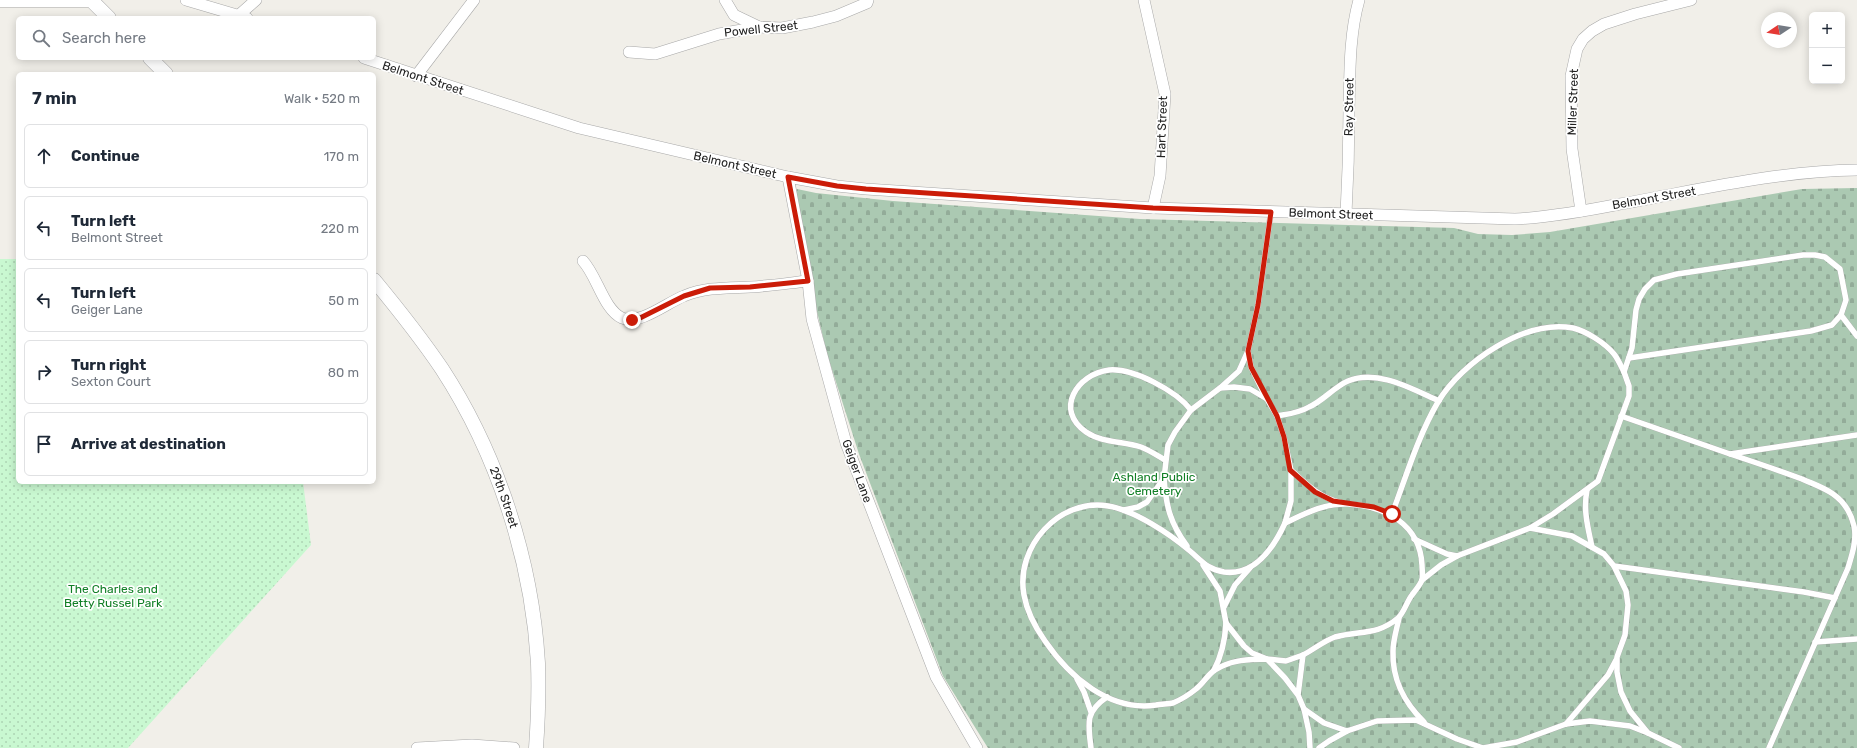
<!DOCTYPE html>
<html lang="en">
<head>
<meta charset="utf-8">
<style>
	:root { --surface:#fff; --page:#f6f6f7; --text:#1f2937; --muted:#747a83; --line:#e0e1e3 }
	body { margin:0; font-family:Rubik,sans-serif; background:var(--page); color:var(--text) }
	.controls { position:absolute; right:12px; top:12px; display:grid; overflow:hidden; border-radius:6px; box-shadow:0 2px 10px #0003 }
	.controls button { width:36px; height:36px; display:grid; place-items:center; padding:0; border:0; border-bottom:1px solid var(--line); background:var(--surface); color:var(--text); font:20px sans-serif }
	.compass { position:absolute; left:1761px; top:12px; width:36px; height:36px; border-radius:50%; background:var(--surface); box-shadow:0 2px 10px #0003; rotate:258deg }
	.stop { position:absolute; width:12px; height:12px; margin:-9px; border:3px solid #cb1c08; border-radius:50%; background:#fff }
	.stop.end { background:#cb1c08; border-color:#fff; box-shadow:0 1px 4px #0008 }
	.list { margin:0; padding:0; list-style:none }
	h2 { display:flex; justify-content:space-between; align-items:center; height:52px; margin:0; padding:0 16px; font-size:17px }
	h2 small { font-size:13px; font-weight:400; color:var(--muted) }
	.list li { display:grid; grid-template-columns:26px 1fr auto; gap:12px; align-items:center; box-sizing:border-box; height:64px; margin:0 8px 8px; padding:0 8px; border:1px solid var(--line); border-radius:6px }
	.list b { display:block; font-size:15px; white-space:nowrap }
	.list p { margin:0; font-size:13px; white-space:nowrap; color:var(--muted) }
	.list em { font-size:13px; font-style:normal; color:var(--muted) }
	.icon { flex:none; width:22px; height:22px; fill:none; stroke:currentColor; stroke-width:2; stroke-linecap:round; stroke-linejoin:round }
	.map { position:relative; flex:none; width:1857px; height:748px; overflow:hidden }
	.search { position:absolute; background:var(--surface); box-shadow:0 2px 10px #0003; left:16px; top:16px; width:360px; height:44px; display:flex; align-items:center; gap:10px; box-sizing:border-box; padding:0 14px; border-radius:6px; color:var(--muted); font-size:15px }
	.panel { position:absolute; background:var(--surface); box-shadow:0 2px 10px #0003; left:16px; top:72px; width:360px; height:412px; border-radius:6px }
	.map>svg:first-child { display:block }
	.cemetery { fill:url(#cemetery-stones) }
	.park { fill:url(#park-dots) }
	.lines { fill:none; stroke-linecap:round; stroke-linejoin:round }
	.service-casing { stroke:#a8a8a8; stroke-width:6 }
	.minor-casing { stroke:#a8a8a8; stroke-width:12 }
	.tertiary-casing { stroke:#a8a8a8; stroke-width:15 }
	.service { stroke:#fff; stroke-width:5.5 }
	.minor { stroke:#fff; stroke-width:11 }
	.tertiary { stroke:#fff; stroke-width:14 }
	.route { stroke:#cb1c08; stroke-width:5 }
	.labels { text-anchor:middle; stroke-width:3.5; stroke-linejoin:round; paint-order:stroke }
	.street-label { font-size:12px; fill:#212121; stroke:#fff }
	.park-label { font-size:12px; fill:#107f25; stroke:#fff }
</style>
</head>
<body>
<div class="map">
<svg width="1857" height="748" viewBox="0 0 1857 748">
	<defs>
		<pattern id="cemetery-stones" width="16" height="16" patternUnits="userSpaceOnUse"><rect width="16" height="16" fill="#abc9b2"/><path d="M2 7V4a2 2 0 0 1 4 0v3zM10 15v-3a2 2 0 0 1 4 0v3z" fill="#93ac99"/></pattern>
		<pattern id="park-dots" width="8" height="8" patternUnits="userSpaceOnUse"><rect width="8" height="8" fill="#c9f8d1"/><path d="M2 2h.1M6 6h.1" fill="none" stroke="#acd4b3" stroke-width="1.8" stroke-linecap="round"/></pattern>
	</defs>
	<rect width="100%" height="100%" fill="#f1efe9"/>
	<polygon class="cemetery" points="1857,188 1857,748 988,748 943,676 859,454 827,354 811,286 794,195 797,189 816,193 893,201 1140,219 1454,228 1478,234 1512,235 1550,232 1802,189"/>
	<polygon class="park" points="0,259 18,259 18,482 303,482 311,545 128,748 0,748"/>
	<g class="lines">
		<g class="service-casing">
			<g id="service">
				<polyline points="1629,358 1811,331 1832,325 1841,315"/>
				<polyline points="1220,388 1239,371 1248,351"/>
				<polyline points="1266,398 1251,367 1248,351 1258,305 1271,212"/>
				<path d="M1277 416C1288 414 1299 413 1309 407 1323 401 1334 387 1348 381 1378 369 1412 389 1439 401"/>
				<polyline points="1621,416 1730,454 1857,435"/>
				<path d="M1730 454C1754 462 1778 470 1802 479 1813 484 1823 487 1833 494 1843 501 1851 513 1854 526 1857 540 1852 555 1848 568L1769 748"/>
				<path d="M1165 460C1158 456 1149 450 1141 447 1123 441 1102 443 1086 432 1054 410 1077 374 1109 370 1134 368 1176 391 1191 410"/>
				<path d="M1291 470C1307 485 1320 498 1342 503"/>
				<path d="M1164 478C1166 506 1170 523 1187 546"/>
				<path d="M1587 490C1583 510 1588 528 1592 547"/>
				<polyline points="1124,510 1138,507 1147,502 1164,478 1168,445 1175,432 1191,410 1220,388 1234,387 1250,389 1267,399 1277,416 1284,437 1291,470 1291,501 1285,523"/>
				<path d="M1392 514C1406 477 1418 436 1438 402 1462 362 1525 319 1573 328 1586 331 1605 343 1614 354 1618 359 1621 366 1624 372"/>
				<polyline points="1530,528 1553,514 1598,481 1629,396 1629,386 1624,372 1632,348 1636,310 1639,299 1645,289 1654,280 1677,274 1803,255 1815,255 1825,257 1840,269 1846,300 1841,315 1857,336"/>
				<polyline points="1414,539 1447,554 1457,556 1530,528 1572,536 1604,554 1614,566 1804,592 1835,598"/>
				<polyline points="1203,565 1220,591 1226,623 1244,646 1252,653 1267,659 1286,661 1303,655"/>
				<polyline points="1614,566 1626,591 1628,605 1625,635 1617,657 1617,672 1621,692 1630,711 1648,733 1679,748"/>
				<polyline points="1422,580 1441,565 1457,556"/>
				<polyline points="1224,607 1235,585 1250,568"/>
				<path d="M1399 618C1397 628 1393 640 1393 651 1392 680 1404 702 1424 722"/>
				<polyline points="1815,642 1857,639"/>
				<path d="M1214 670C1222 655 1225 641 1226 623"/>
				<polyline points="1077,679 1084,692 1091,712"/>
				<path d="M1298 695 1303 655C1314 649 1324 641 1335 637 1359 630 1377 636 1398 618 1404 613 1407 601 1412 595 1415 591 1420 585 1422 580 1423 576 1422 569 1422 565 1420 524 1385 506 1348 504 1325 503 1306 513 1285 523 1274 547 1255 576 1224 572 1207 569 1202 561 1190 551 1170 534 1134 510 1108 506 1059 498 1015 547 1024 595 1027 612 1035 627 1045 641 1069 676 1109 712 1156 705 1161 704 1168 704 1173 703 1180 700 1190 694 1196 689 1203 684 1208 674 1215 670 1232 659 1248 660 1267 659L1285 678 1298 695 1304 709 1324 723 1347 731 1377 721 1416 720 1457 739 1483 748 1517 742 1566 724 1590 721 1630 726 1648 733"/>
				<polyline points="1304,709 1309,732 1310,748"/>
				<polyline points="1566,724 1608,675 1616,660"/>
				<path d="M1091 748C1088 723 1085 712 1107 697"/>
				<polyline points="1319,748 1329,741 1347,731"/>
			</g>
		</g>
		<g class="minor-casing">
			<g id="minor">
				<polyline points="186,0 247,18"/>
				<polyline points="725,0 734,15 759,27"/>
				<polyline points="1144,0 1165,94 1160,176 1153,208"/>
				<polyline points="239,15 256,0"/>
				<polyline points="629,52 655,54 719,34 759,27 782,28 813,22 836,16 867,3 868,0"/>
				<path d="M364 58 579 128 788 177 837 186 866 189 1153 208 1515 219C1551 217 1585 211 1620 204 1699 190 1777 171 1857 170"/>
				<polyline points="416,76 474,0"/>
				<polyline points="788,177 808,281 812,319 846,443 936,677 977,748"/>
				<polyline points="1581,211 1572,149 1571,76 1577,49 1583,39 1592,31 1604,24 1635,14 1691,0"/>
				<path d="M1346 214C1348 179 1349 145 1349 110 1350 73 1349 36 1359 0"/>
				<path d="M583 261C597 276 604 310 622 318 639 326 668 302 684 296 706 287 727 288 750 287 769 286 789 283 808 281"/>
				<polyline points="417,748 472,745 514,748"/>
			</g>
		</g>
		<g class="tertiary-casing">
			<g id="tertiary">
				<polyline points="0,0 91,0 109,18"/>
				<polyline points="150,58 166,74"/>
				<path id="s1" d="M374 280C398 309 421 338 442 369 498 455 532 561 538 663 539 692 538 720 536 748"/>
			</g>
		</g>
		<use href="#service" class="service"/>
		<use href="#minor" class="minor"/>
		<use href="#tertiary" class="tertiary"/>
	</g>
	<g class="lines">
		<polyline class="route" points="632,320 640,318 684,296 710,288 750,287 808,281 788,177 837,186 866,189 1153,208 1271,212 1258,305 1248,351 1251,367 1277,416 1284,437 1290,470 1315,492 1333,501 1374,507 1392,514"/>
	</g>
	<g class="labels">
		<g class="street-label">
			<text transform="translate(761 29) rotate(-6)" y="4">Powell Street</text>
			<text transform="translate(423 78) rotate(18)" y="4">Belmont Street</text>
			<text transform="translate(1573 102) rotate(-88)" y="4">Miller Street</text>
			<text transform="translate(1349 107) rotate(-89)" y="4">Ray Street</text>
			<text transform="translate(1162 127) rotate(-88)" y="4">Hart Street</text>
			<text transform="translate(735 165) rotate(13)" y="4">Belmont Street</text>
			<text transform="translate(1654 198) rotate(-10)" y="4">Belmont Street</text>
			<text transform="translate(1331 214) rotate(2)" y="4">Belmont Street</text>
			<text transform="translate(857 471) rotate(70)" y="4">Geiger Lane</text>
			<text dy="4" stroke="none"><textPath href="#s1" startOffset="255">29th Street</textPath></text>
		</g>
		<g class="park-label">
			<text x="1154" y="481">Ashland Public<tspan x="1154" dy="14">Cemetery</tspan></text>
			<text x="113" y="593">The Charles and<tspan x="113" dy="14">Betty Russel Park</tspan></text>
		</g>
	</g>
</svg>
<div class="controls">
<button>+</button>
<button>−</button>
</div>
<svg class="compass" viewBox="-18 -18 36 36"><path d="M0-13l5 13h-10z" fill="#e53935"/><path d="M0 13l5-13h-10z" fill="#747a83"/></svg>
<div class="stop" style="left:1392px;top:514px"></div>
<div class="stop end" style="left:632px;top:320px"></div>
<div class="search"><svg class="icon" aria-label="search" viewBox="0 0 24 24"><circle cx="10" cy="10" r="6"/><path d="M15 15l6 6"/></svg>Search here</div>
<section class="panel">
<h2>7 min<small>Walk · 520 m</small></h2>
<ul class="list">
<li><svg class="icon" aria-label="ahead" viewBox="0 0 24 24"><path d="M12 20V5M6 11l6-6 6 6"/></svg><div><b>Continue</b></div><em>170 m</em></li>
<li><svg class="icon" aria-label="left" viewBox="0 0 24 24"><path d="M17 20v-9H6M10 6l-5 5 5 5"/></svg><div><b>Turn left</b><p>Belmont Street</p></div><em>220 m</em></li>
<li><svg class="icon" aria-label="left" viewBox="0 0 24 24"><path d="M17 20v-9H6M10 6l-5 5 5 5"/></svg><div><b>Turn left</b><p>Geiger Lane</p></div><em>50 m</em></li>
<li><svg class="icon" aria-label="right" viewBox="0 0 24 24"><path d="M7 20v-9h11M14 6l5 5-5 5"/></svg><div><b>Turn right</b><p>Sexton Court</p></div><em>80 m</em></li>
<li><svg class="icon" aria-label="arrive" viewBox="0 0 24 24"><path d="M6 21V4h12l-3 4 3 4H6"/></svg><div><b>Arrive at destination</b></div></li>
</ul>
</section>
</div>
</body>
</html>
